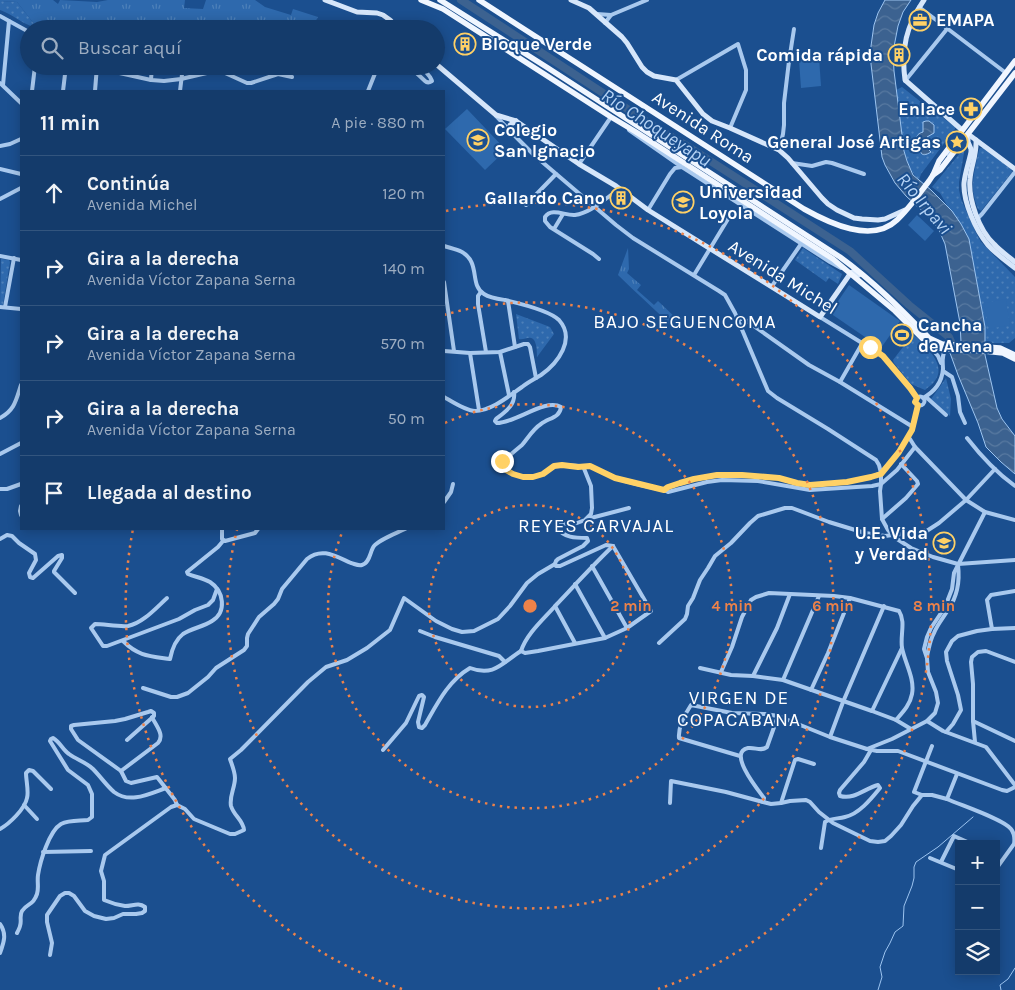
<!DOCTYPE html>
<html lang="es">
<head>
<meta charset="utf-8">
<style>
	:root { --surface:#143b6b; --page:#1d4271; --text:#f1f3f6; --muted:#9dadc1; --line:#33557e }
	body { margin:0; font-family:Karla,sans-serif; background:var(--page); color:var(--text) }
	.controls { position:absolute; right:15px; bottom:15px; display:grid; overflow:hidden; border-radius:0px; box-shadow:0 2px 12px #0003 }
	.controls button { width:45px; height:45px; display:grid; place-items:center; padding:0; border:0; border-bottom:1px solid var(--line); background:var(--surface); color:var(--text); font:25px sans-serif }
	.stop { position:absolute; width:15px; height:15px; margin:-11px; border:4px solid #ffd166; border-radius:50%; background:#fff }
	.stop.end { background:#ffd166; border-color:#fff; box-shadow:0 1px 5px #0008 }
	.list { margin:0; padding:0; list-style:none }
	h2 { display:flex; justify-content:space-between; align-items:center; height:65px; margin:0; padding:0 20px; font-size:21px }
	h2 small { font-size:16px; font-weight:400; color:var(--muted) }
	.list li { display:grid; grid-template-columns:32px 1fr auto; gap:15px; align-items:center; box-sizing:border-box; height:75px; padding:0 20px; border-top:1px solid var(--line) }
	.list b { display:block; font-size:19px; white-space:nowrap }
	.list p { margin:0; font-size:16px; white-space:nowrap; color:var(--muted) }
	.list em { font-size:16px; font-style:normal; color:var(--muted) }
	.icon { flex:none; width:28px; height:28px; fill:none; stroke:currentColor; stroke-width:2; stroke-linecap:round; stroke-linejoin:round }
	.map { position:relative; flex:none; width:1015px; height:990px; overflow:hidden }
	.search { position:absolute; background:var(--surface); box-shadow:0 2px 12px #0003; left:20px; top:20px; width:425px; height:55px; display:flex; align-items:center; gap:12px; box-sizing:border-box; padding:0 18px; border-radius:28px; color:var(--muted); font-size:19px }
	.panel { position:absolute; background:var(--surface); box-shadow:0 2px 12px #0003; left:20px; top:90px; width:425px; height:440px; border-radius:0px }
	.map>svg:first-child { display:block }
	.grass { fill:url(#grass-tufts) }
	.park { fill:url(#park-dots) }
	.garden { fill:#2e69ad }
	.water { fill:url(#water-waves); stroke:#9cc4f0 }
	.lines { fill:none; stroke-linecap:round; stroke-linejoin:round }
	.stream { stroke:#9cc4f0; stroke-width:1 }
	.river { stroke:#3c6290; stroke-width:8 }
	.street { stroke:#a9c9ee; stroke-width:4 }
	.secondary { stroke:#d6e6fa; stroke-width:5 }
	.primary { stroke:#f0f6ff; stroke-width:5.5 }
	.route { stroke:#ffd166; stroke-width:6 }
	.ring { fill:none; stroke:#ee8249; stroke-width:2.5; stroke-dasharray:2.5 5 }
	.labels { text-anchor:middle; stroke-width:4; stroke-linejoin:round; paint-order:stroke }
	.poi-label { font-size:18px; font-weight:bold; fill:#fff; stroke:#1b4f8f; text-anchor:start }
	.street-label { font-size:18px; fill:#fff; stroke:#1b4f8f }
	.water-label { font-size:19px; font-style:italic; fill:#b5d3f5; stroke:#1b4f8f }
	.neighbourhood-label { font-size:19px; letter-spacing:1px; fill:#fff; stroke:#1b4f8f }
	.centre { fill:#ee8249; stroke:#1b4f8f; stroke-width:2.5 }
	.ring-label { font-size:15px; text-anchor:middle; font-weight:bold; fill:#ee8249; stroke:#1b4f8f; stroke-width:4; stroke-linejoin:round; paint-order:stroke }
</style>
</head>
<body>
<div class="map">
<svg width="1015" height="990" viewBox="0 0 1015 990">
	<defs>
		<pattern id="grass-tufts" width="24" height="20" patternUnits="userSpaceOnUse" patternTransform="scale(1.25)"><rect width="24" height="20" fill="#2e69ad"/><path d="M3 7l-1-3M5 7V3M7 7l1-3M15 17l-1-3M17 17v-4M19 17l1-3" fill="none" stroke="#4d80b9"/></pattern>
		<pattern id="park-dots" width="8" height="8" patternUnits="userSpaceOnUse" patternTransform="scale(1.25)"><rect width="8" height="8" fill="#2e69ad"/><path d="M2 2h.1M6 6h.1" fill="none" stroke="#4d80b9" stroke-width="1.8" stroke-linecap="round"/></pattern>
		<pattern id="water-waves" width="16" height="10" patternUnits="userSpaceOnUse" patternTransform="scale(1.25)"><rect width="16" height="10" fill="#3c6290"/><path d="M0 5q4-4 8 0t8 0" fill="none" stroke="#597aa1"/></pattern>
	</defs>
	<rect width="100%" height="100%" fill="#1b4f8f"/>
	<g class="grass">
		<polygon points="0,0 53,0 58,4 60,0 97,2 108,0 185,0 184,8 203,9 206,0 255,0 265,7 291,15 293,9 318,17 311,29 186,29 144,21 137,24 130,29 43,29 43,27 35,25 17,2 0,1"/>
		<path d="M628 248 629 269 627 273 641 285 637 290 654 305 658 301 679 321 672 327C655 309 636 293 618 275Z"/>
	</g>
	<g class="park">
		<path d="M0 1 17 2 35 25 43 27V29C29 29 14 15 0 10Z"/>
		<path d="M902 87 921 102V106L937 113 955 127V129L921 174 919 180C900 162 900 116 896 90Z"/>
		<polygon points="965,147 959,182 959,190 961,199 976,233 981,242 1015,277 1015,338 1009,343 984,343 985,327 969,239 961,224 948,207 940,193 932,187"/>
		<path d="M980 148H984L1011 169 1012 172 981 211 978 209C969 187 974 173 979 150Z"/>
		<polygon points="803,248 842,274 838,284 829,278 826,282 795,260"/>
		<polygon points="1,259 2,259 9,260 10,262 3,305 0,306"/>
		<path d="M516 314 550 327 554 334 537 357C537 353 537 339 531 338 528 337 523 340 519 339Z"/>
		<path d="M913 334C924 345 949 365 934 382 932 385 928 387 925 390L911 384 894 363 893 360Z"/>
		<polygon points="946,378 951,399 950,416 931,399"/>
	</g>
	<g class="garden">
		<polygon points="819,57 821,86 801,88 799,60"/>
		<polygon points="467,109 506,150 485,170 445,129"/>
		<polygon points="917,215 934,231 925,241 908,225"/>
		<polygon points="849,285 900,321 881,348 830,313"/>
		<polygon points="1006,299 1010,325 989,329 984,303"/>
	</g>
	<g class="water">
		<polygon points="885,0 911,0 903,12 898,26 893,52 894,71 904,151 907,161 913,175 931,190 952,211 961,224 969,239 985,327 985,355 997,408 1002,419 1015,436 1015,474 1001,462 986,447 978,423 958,375 950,353 960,353 961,342 960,323 945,244 938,228 932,220 906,196 895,183 885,165 882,157 871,64 871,46 874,25 878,13"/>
		<path d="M926 121H929L934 125V133L927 137 926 141 931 145 929 150 931 152C920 159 919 151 921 142L917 138C917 134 920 133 923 132V122Z"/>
	</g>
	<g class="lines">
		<g class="stream">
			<polyline points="878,990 882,977 880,967 885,952 890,943 895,932 903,926 904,906 912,886 914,878 914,867 916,862 938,847 973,817"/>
			<polyline points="1001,990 1000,985 1008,979 1015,968"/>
		</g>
		<polyline class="river" points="461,0 658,129 687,146 850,251 909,305 949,337 957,355 964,360"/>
		<g class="street">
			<polyline points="919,7 1006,73"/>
			<polyline points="597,14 611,15 605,23"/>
			<polyline points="611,15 647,0"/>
			<polyline points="0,16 29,32"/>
			<path d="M409 66 425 81C427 83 429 83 432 81L430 77 421 66"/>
			<polyline points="97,68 151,80 164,81 181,79 211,72 218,71 225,73 247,83 251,83 278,74 292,77"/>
			<polyline points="151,80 152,66"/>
			<polyline points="676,80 738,44 746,70 746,90 730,128"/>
			<polyline points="905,81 947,29"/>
			<polyline points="0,83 21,103"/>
			<polyline points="3,85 9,21"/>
			<polyline points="32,91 35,66"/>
			<polyline points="63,91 66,66"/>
			<polyline points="95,91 97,66"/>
			<polyline points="180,91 183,66"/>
			<polyline points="368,91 376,71 374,66"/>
			<polyline points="496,116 510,131 534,155 616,225 633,238 719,291 725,295 735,313 768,391 777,398 828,429 876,460 879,465 881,473 881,484 880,491 882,519 888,530 894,537 911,548 933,557 958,564 1015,560"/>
			<polyline points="629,130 682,167 830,262 841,268"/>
			<polygon points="959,139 960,140 948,154 948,153"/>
			<polyline points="0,146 10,144 21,139"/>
			<polyline points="779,150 783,134 784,125 784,103 789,61 794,29"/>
			<polyline points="792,163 812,166 826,162 832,163 864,174"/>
			<polyline points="579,164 611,117"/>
			<polyline points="0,169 21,174"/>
			<polyline points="0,199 21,188"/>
			<polyline points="526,205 556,174"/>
			<polyline points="648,210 670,174 675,168 682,167"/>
			<polyline points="978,218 982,214 1015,172"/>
			<polyline points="554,229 563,214"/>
			<path d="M444 246C450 248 456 249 462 252 481 263 469 285 484 294 490 298 498 299 505 300 518 303 550 311 559 320 576 339 558 363 541 375 535 379 528 382 522 387 509 396 491 411 475 411 466 411 451 401 444 397"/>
			<polyline points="0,256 21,260"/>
			<path d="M599 259 593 254 550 227 545 221V217C552 207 565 216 575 215 589 213 600 203 611 195"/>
			<polyline points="694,275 731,214"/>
			<polyline points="444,282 454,351"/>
			<polyline points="772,286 801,244"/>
			<polyline points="481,292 478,296 478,304 486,352"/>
			<polyline points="508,301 515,347"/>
			<polyline points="0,307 21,309"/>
			<polyline points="5,307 14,258"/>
			<polyline points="820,317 883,356 911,388 917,398"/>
			<polyline points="738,319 744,319 809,365 840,382 913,427"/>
			<polyline points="928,344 938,356 941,363"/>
			<polyline points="444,351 470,353 500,352 524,344 528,344 530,347 536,378"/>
			<polyline points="500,352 509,395"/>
			<polyline points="470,353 479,410"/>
			<polyline points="943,371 952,377 958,396 960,412 965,423"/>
			<polyline points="840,382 863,342"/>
			<path d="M514 392C516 405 505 412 496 419L495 421 497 423C516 423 545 398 561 407 560 418 548 418 541 424 533 429 528 438 522 445 515 451 507 457 501 464V467C513 476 530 481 544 473 550 469 553 465 561 465 564 465 590 466 591 467 599 470 607 475 616 478 631 484 648 487 664 490L668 492 707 482 722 480 758 481 810 490 872 486 881 484 897 470 915 447"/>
			<circle cx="920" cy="401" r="4.5"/>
			<polyline points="926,397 946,415"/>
			<path d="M923 398C934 392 942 382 943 369 943 362 941 355 946 350"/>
			<path d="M0 418C15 410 16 400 21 385"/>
			<polyline points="908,438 910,439 915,447 966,500 985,512 1015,520"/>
			<path d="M967 438C981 456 997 473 1015 486"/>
			<polyline points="0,454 21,443"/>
			<path d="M583 466 591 486 592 508 591 514 585 520 577 523 559 524 557 527C563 538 576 538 587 538L588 541 583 546 558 559 556 561 555 564 556 566H560L606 545 613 546"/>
			<polyline points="0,489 7,489 21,484"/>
			<polyline points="664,490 668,487 680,483 694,479 717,475 742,475 779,478 797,483 810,485 847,482 871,477 881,473 899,452 912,430 918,405"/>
			<polyline points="444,502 451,492 453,484"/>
			<polyline points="21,506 20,511 21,515"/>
			<polyline points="587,519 629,508"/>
			<polyline points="882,519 906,498 918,484 917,481 901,464"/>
			<polyline points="222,529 222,539 225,541 255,533 258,529"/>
			<polyline points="0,539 7,535 12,536 19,543 35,554 36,560 29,573 30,577 33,578 58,556 62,555 62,558 54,571 54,572 75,593"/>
			<polyline points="592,566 627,628"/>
			<polyline points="575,584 605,638"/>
			<polyline points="1015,591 991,595 987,600 992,629 1015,628"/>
			<path d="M167 598C156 608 143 623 128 626 119 627 104 624 95 624L91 628 103 646H107L179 619 195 610 208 605 213 600 217 589"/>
			<polyline points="555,606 575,643"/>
			<polyline points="420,631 435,637 499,656 505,662"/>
			<path d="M123 641C138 656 149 656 170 659 172 649 175 640 183 634 192 628 203 627 212 621 227 612 224 591 210 582 203 578 195 577 188 574L187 572 218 547 223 541"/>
			<polyline points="659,643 685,619 687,614 688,606 693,598 700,580 708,568 715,556 731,543 750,523 758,516 785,508 792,508 829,522 865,533 885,536 900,534 914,537 922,534 939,523 966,500 995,469"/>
			<polyline points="521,651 525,653 538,651 605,638 627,628 651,611 613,546"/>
			<path d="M521 651C527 633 544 619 556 605 575 585 593 565 613 546"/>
			<path d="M927 656C929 648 930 640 934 633 937 625 943 618 948 610 957 597 960 581 958 565"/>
			<polyline points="700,668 731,675 753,676 783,680 872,711 896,720 911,729"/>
			<path d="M721 672 732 647 742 617 751 600 756 597 769 593 834 596 850 598 899 611C906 622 900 635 902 648 905 663 915 679 912 694 910 705 903 712 896 720"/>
			<polyline points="753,676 777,628 790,594"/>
			<polyline points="783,680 819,596"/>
			<path d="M143 688 171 697H177L188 693 208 677 216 668 244 650 247 646V638L248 634 259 617 274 604 278 599 282 589 307 559C322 547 335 556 351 563 355 564 358 566 362 565 370 563 370 551 374 546 380 539 397 533 405 529"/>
			<polyline points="811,690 828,653 850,598"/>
			<polyline points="872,711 902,648"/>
			<polyline points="927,721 943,731 986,747 1015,785"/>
			<polyline points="973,721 1015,741"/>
			<polyline points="946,732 953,724 961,710 958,695 947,661 946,652 952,641 958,636 977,631 992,629"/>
			<polyline points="830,737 843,702 884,606"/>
			<polyline points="127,740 154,716 154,713 151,711 148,712 125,719 115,721 74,725 71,726 71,729 78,740 121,771 126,781 131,783 157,777 175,800 177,805"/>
			<polyline points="975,742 973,721 973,684 971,662 972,657 978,652 986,651 1015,662"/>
			<polyline points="867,749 892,739 927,721 935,713 938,703 936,692 928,672 927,658 924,649 927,637 931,628 945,607 952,589 954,573 985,512"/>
			<path d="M383 750 406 723 419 696 422 695 424 697 418 722 419 727 422 728 425 725C437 704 448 681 470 668 494 677 502 663 521 651"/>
			<path d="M740 756 679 738C678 727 685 714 691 705L732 713 765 714 778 716 830 737 867 749 877 751H898L1002 790 1007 791 1015 787"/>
			<path d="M121 771 158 743C165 735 156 726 152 717"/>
			<path d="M957 774 947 799C960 805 1003 819 1011 829 1014 833 1015 838 1014 844L996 869"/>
			<polyline points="922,795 914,792 932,746"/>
			<polyline points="763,802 771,804 781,803 790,801 806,800 810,802 819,812 833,823 870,841 878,842 885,841 891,836 901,825 913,806 922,795 932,795 947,799"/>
			<path d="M670 803 671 781 726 792 763 802 764 798C758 790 727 752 748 748 756 747 760 752 767 747L778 716"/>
			<polyline points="781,803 795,760 798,759 814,764"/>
			<polyline points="24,805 37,819"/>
			<path d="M0 829C9 824 25 809 27 798 29 792 26 780 26 773L29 770 33 771 51 789"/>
			<path d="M821 848 825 822C831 818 838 819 845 817 859 814 871 799 880 788L878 785C865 788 855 800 840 796L839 793 840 790 864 762 871 750"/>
			<polyline points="43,852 91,851"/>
			<polyline points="930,858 959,870"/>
			<polyline points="941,862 954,836 972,844"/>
			<path d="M0 924C7 934 4 942 0 953"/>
			<path d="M17 933C18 931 20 927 20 926 22 921 19 916 22 911 27 903 33 906 37 894 39 888 37 882 38 875 40 862 49 831 61 824 69 820 79 821 88 820L92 817V794L88 785 68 770 50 741 51 739 53 738C60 742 63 750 69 754 77 760 86 762 93 769 100 776 106 785 114 792 130 804 149 794 166 788"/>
			<path d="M50 955 52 943 47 922V915L60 896 65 893H69L74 896 85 911 94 916 106 919 114 918 123 914H136L142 913 145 911V907C138 902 133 906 125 906 118 905 111 903 104 900V881L101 871 105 855 171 807 177 805 185 809 194 819 230 834H235L244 830C243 820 234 816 231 806 229 796 235 788 235 778 235 772 232 765 230 759L241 750 308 682 326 667 347 660 367 648 390 630 404 598 436 621 452 629 462 632 474 631 498 619 510 606 527 583 538 574 555 564"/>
		</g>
		<g class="secondary">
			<polyline points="325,0 357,12 377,13 383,15 390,20 398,29"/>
			<polyline points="571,0 589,8 622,37 627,43 642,67 647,72 654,76 676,80 703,114 712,121 730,128 779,150 788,158 822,198 828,204 837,210 854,218 862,219 878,220 885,219 905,210"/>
			<path d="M924 0C906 26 901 49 905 80L962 130"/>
			<polyline points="436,64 496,115 516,121 579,164 616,186 648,210 820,317 850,274 852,272 855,272 859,275"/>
			<polyline points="510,131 510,125 516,121"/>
			<path d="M968 134V142L971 149V152C969 162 965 173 964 183 963 202 976 231 988 245 996 254 1006 261 1015 268"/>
			<polyline points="968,134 1015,169"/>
			<path d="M976 140C977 154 971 166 970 179 968 199 979 230 994 244 1000 251 1008 256 1015 262"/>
		</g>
		<g class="primary">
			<polyline points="421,0 443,9 611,117 636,132 833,259 895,311 926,342 936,347 944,349 984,351 1003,353 1015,359"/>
			<path d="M440 0 548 68 840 257C873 281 901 309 929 338L942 344 1000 348 1015 355"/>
			<path d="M479 0 804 209C829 223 872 244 897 220 909 209 919 194 929 181L933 175 939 161 1015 61"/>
			<polyline points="933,175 940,170 1015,73"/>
		</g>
	</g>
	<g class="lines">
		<polyline class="route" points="502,461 501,465 506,470 513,474 523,477 533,477 543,474 554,466 562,465 578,467 590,466 615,478 664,490 668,487 680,483 694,479 717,475 742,475 779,478 797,483 810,485 847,482 871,477 881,474 899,452 912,430 918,405 915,402 917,398 910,388 883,356 870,347"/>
	</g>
	<g class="ring">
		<circle cx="530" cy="606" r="101"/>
		<path d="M445 423A202 202 0 1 1 343 530"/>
		<path d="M444 315A303 303 0 1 1 237 530"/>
		<path d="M402 989A404 404 0 0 1 133 529M446 211A404 404 0 0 1 658 989"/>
	</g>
	<defs>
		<g id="office-ring" transform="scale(1.125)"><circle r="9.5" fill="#1b4f8f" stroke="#ffd166" stroke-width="1.5"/><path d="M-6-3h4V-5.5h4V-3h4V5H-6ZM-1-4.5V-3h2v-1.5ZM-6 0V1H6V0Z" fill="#ffd166"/></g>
		<g id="building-ring" transform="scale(1.125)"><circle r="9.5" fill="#1b4f8f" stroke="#ffd166" stroke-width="1.5"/><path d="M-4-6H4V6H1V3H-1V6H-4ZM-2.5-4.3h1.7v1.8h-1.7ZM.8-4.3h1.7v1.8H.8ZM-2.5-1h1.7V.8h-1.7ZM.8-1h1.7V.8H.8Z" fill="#ffd166"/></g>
		<g id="pharmacy-ring" transform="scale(1.125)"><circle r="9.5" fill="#1b4f8f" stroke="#ffd166" stroke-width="1.5"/><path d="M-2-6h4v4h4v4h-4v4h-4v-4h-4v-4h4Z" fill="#ffd166"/></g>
		<g id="school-ring" transform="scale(1.125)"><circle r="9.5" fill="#1b4f8f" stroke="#ffd166" stroke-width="1.5"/><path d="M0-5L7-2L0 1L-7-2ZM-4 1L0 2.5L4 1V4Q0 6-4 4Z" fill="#ffd166"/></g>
		<g id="sight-ring" transform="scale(1.125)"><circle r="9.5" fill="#1b4f8f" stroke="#ffd166" stroke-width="1.5"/><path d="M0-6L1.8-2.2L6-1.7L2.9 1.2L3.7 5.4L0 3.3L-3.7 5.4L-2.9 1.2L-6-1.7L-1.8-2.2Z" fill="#ffd166"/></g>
		<g id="university-ring" transform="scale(1.125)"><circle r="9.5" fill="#1b4f8f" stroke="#ffd166" stroke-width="1.5"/><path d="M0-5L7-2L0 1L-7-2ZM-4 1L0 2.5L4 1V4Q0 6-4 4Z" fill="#ffd166"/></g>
		<g id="stadium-ring" transform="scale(1.125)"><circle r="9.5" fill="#1b4f8f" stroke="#ffd166" stroke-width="1.5"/><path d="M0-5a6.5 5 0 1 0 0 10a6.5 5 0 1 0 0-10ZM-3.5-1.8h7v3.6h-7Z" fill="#ffd166"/></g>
	</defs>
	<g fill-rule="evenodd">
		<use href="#office-ring" x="920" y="20"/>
		<use href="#building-ring" x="465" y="44"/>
		<use href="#building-ring" x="899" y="55"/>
		<use href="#pharmacy-ring" x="971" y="109"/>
		<use href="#school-ring" x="478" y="140"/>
		<use href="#sight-ring" x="957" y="142"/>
		<use href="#building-ring" x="621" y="198"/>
		<use href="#university-ring" x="683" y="202"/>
		<use href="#stadium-ring" x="902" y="335"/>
		<use href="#school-ring" x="944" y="543"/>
	</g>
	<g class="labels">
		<g class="poi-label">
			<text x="936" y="26">EMAPA</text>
			<text x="481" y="50">Bloque Verde</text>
			<text x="883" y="61" text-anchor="end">Comida rápida</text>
			<text x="955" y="115" text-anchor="end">Enlace</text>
			<text x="494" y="136">Colegio<tspan x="494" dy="21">San Ignacio</tspan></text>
			<text x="941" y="148" text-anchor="end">General José Artigas</text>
			<text x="699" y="198">Universidad<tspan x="699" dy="21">Loyola</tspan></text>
			<text x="605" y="204" text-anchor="end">Gallardo Cano</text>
			<text x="918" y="331">Cancha<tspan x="918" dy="21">de Arena</tspan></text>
			<text x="928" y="539" text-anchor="end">U.E. Vida<tspan x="928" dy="21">y Verdad</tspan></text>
		</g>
		<g class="street-label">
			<text transform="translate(703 127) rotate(33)" y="6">Avenida Roma</text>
			<text transform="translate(783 277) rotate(32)" y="6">Avenida Michel</text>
		</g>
		<g class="water-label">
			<text transform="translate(657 127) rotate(33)" y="7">Río Choqueyapu</text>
			<text transform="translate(925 203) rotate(50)" y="7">Río Irpavi</text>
		</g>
		<g class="neighbourhood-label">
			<text x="685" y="328">BAJO SEGUENCOMA</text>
			<text x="596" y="532">REYES CARVAJAL</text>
			<text x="739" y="704">VIRGEN DE<tspan x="739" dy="22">COPACABANA</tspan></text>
		</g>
	</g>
	<circle cx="530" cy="606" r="8" class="centre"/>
	<g class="ring-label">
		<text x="631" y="611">2 min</text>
		<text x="732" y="611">4 min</text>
		<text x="833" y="611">6 min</text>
		<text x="934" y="611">8 min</text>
	</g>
</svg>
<div class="controls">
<button>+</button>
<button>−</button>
<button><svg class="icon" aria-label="layers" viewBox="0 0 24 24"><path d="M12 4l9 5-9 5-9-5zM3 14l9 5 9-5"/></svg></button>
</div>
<div class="stop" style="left:870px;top:347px"></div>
<div class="stop end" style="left:502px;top:461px"></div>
<div class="search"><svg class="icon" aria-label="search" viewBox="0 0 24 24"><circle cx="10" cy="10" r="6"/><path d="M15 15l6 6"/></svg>Buscar aquí</div>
<section class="panel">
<h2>11 min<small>A pie · 880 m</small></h2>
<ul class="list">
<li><svg class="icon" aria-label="ahead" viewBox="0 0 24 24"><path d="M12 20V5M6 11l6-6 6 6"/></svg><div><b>Continúa</b><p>Avenida Michel</p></div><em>120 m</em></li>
<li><svg class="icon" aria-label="right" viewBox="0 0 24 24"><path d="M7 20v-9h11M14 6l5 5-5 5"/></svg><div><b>Gira a la derecha</b><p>Avenida Víctor Zapana Serna</p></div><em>140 m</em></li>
<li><svg class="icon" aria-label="right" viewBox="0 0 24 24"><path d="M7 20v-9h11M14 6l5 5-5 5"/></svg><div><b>Gira a la derecha</b><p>Avenida Víctor Zapana Serna</p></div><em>570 m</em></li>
<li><svg class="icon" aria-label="right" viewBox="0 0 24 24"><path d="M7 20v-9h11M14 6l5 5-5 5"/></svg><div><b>Gira a la derecha</b><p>Avenida Víctor Zapana Serna</p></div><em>50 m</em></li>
<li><svg class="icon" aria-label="arrive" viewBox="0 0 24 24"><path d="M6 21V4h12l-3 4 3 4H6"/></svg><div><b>Llegada al destino</b></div></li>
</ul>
</section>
</div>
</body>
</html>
